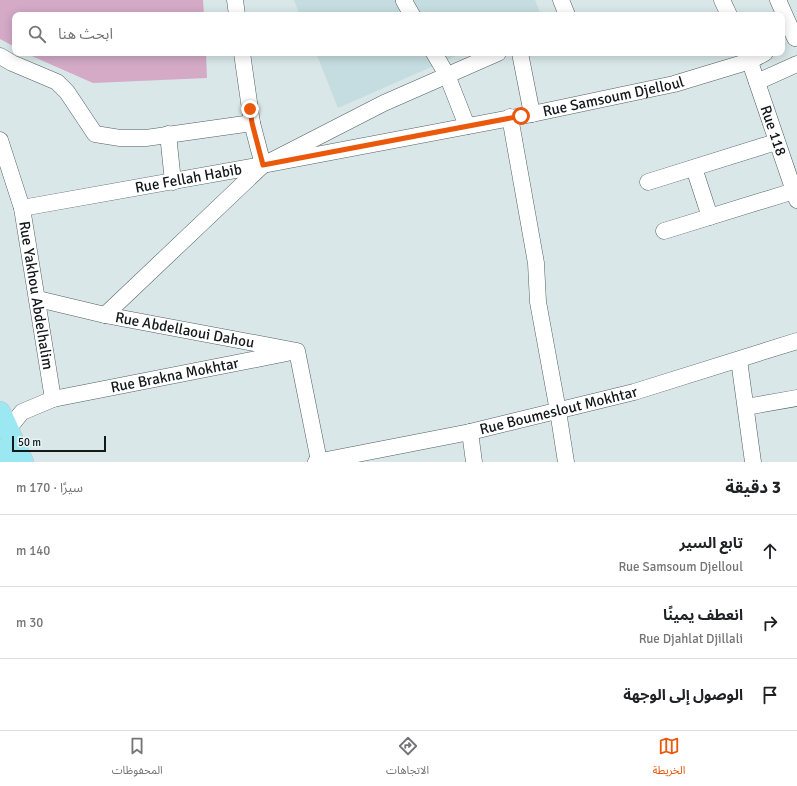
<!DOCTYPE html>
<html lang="ar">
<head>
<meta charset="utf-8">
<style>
	:root { --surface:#fff; --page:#f2f2f2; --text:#202124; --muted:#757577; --line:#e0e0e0; --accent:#ea580c }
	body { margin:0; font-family:Signika,"Noto Sans Arabic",sans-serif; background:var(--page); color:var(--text); direction:rtl }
	.scale { position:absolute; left:12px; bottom:10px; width:94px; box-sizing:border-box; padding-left:4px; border:2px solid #131819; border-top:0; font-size:11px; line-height:14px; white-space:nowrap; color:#131819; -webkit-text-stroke:3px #e6f4f6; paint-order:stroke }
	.stop { position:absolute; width:12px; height:12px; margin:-9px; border:3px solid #ea580c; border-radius:50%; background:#fff }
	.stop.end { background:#ea580c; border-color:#fff; box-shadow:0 1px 4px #0008 }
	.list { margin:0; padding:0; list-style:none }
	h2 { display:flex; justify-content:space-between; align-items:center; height:52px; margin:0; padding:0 16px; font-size:17px }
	h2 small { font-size:13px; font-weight:400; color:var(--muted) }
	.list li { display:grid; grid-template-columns:26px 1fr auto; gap:12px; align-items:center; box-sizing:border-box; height:72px; padding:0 16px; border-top:1px solid var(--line) }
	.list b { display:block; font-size:15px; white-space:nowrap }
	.list p { margin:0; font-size:13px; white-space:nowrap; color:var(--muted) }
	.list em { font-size:13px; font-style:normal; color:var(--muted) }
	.icon { flex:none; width:22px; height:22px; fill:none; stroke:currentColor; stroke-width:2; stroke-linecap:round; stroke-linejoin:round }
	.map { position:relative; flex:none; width:797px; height:462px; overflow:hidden; direction:ltr }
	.search { position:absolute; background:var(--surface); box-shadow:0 2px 10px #0003; left:12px; right:12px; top:12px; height:44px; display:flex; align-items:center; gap:10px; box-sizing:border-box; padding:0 14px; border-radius:8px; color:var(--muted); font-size:15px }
	.sheet { height:268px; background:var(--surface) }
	nav { display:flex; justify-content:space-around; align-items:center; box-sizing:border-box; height:56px; border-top:1px solid var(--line); background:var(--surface); font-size:11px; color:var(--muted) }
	nav a { display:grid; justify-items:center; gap:2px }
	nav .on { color:var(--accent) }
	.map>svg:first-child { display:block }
	.built { fill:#c5dde0 }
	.green { fill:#d4aac7 }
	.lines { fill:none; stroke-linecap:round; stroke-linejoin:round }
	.minor-casing { stroke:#535f61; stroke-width:17 }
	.major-casing { stroke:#c2c3c3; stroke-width:22 }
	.minor { stroke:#fff; stroke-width:16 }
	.major { stroke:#9be8f2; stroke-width:21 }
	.route { stroke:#ea580c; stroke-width:5 }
	.labels { text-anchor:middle; stroke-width:4; stroke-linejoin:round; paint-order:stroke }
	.street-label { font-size:15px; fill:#131819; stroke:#e6f4f6 }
</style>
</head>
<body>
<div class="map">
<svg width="797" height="462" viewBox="0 0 797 462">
	<rect width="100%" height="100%" fill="#d9e7e9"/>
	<g class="built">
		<polygon points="294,0 535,0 541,15 300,15"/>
		<polygon points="316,53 463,53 338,108"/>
	</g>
	<g class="green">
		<polygon points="0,0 203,0 204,15 15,15 15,47 0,39"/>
		<polygon points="25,53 206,53 207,78 93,83"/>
	</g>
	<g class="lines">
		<g class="minor-casing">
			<g id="minor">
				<polyline points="235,0 237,15"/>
				<polyline points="405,0 404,1 412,15"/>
				<polyline points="561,0 567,15"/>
				<polyline points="722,0 729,15"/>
				<polyline points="778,0 795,38"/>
				<polyline points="242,53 252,123 263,165"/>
				<polyline points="434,53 447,75 467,126"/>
				<polyline points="520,53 532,114"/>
				<path id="s1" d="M747 53 797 200"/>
				<polyline points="0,56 12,63 57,82 67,92 95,134 120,138 146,138 252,123"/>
				<polyline points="757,82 797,64"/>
				<polyline points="510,117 536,263 538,302 558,411 566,462"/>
				<polyline points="168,134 173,182"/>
				<path id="s2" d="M0 140 22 208 53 399 22 412 9 428"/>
				<path id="s3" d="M263 165 105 315 297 351 319 461"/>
				<path id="s4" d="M263 165 532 114 674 84 750 61 765 53"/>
				<polyline points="694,168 710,217"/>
				<polyline points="648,182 776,142"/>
				<path id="s5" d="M22 208 263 165 384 103 498 53"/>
				<polyline points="664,231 794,191"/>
				<polyline points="38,299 105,315"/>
				<polyline points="739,360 753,462"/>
				<path id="s6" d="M53 399 287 353"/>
				<polyline points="746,407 797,398"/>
				<polyline points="470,432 474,462"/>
				<path id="s7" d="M316 462 470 432 634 392 797 341"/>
			</g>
		</g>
		<g class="major-casing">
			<g id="major">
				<polyline points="0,412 23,462"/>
				<polyline points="0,450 4,462"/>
			</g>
		</g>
		<use href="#minor" class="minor"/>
		<use href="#major" class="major"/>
	</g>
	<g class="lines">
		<polyline class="route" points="250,109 252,123 263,165 521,116"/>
	</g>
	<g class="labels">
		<g class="street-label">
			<text dy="5" stroke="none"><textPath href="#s4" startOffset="357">Rue Samsoum Djelloul</textPath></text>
			<text dy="5" stroke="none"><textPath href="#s1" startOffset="82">Rue 118</textPath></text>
			<text dy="5" stroke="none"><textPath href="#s5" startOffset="169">Rue Fellah Habib</textPath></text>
			<text dy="5" stroke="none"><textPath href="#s2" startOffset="160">Rue Yakhou Abdelhalim</textPath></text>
			<text dy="5" stroke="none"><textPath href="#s3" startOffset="299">Rue Abdellaoui Dahou</textPath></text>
			<text dy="5" stroke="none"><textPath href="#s6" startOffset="124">Rue Brakna Mokhtar</textPath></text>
			<text dy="5" stroke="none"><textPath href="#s7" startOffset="248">Rue Boumeslout Mokhtar</textPath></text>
		</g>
	</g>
</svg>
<div class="scale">50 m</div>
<div class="stop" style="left:521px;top:116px"></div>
<div class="stop end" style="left:250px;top:109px"></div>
<div class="search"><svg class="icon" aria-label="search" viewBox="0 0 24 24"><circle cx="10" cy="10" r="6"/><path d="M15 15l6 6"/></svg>ابحث هنا</div>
</div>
<section class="sheet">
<h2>3 دقيقة<small>سيرًا · 170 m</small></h2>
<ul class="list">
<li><svg class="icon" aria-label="ahead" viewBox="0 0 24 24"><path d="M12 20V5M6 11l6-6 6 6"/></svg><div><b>تابع السير</b><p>Rue Samsoum Djelloul</p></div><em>140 m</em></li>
<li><svg class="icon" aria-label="right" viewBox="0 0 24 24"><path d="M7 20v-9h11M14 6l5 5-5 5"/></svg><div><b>انعطف يمينًا</b><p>Rue Djahlat Djillali</p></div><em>30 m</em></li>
<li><svg class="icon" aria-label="arrive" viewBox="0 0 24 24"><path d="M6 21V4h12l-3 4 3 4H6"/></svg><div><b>الوصول إلى الوجهة</b></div></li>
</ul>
</section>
<nav>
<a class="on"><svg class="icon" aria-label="map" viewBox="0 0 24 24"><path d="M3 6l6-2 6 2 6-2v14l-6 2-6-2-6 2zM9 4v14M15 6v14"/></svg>الخريطة</a>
<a><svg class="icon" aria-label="directions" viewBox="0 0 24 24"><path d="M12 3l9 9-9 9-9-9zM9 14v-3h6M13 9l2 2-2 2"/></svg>الاتجاهات</a>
<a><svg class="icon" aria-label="saved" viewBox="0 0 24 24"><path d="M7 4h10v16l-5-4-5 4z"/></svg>المحفوظات</a>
</nav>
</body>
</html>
